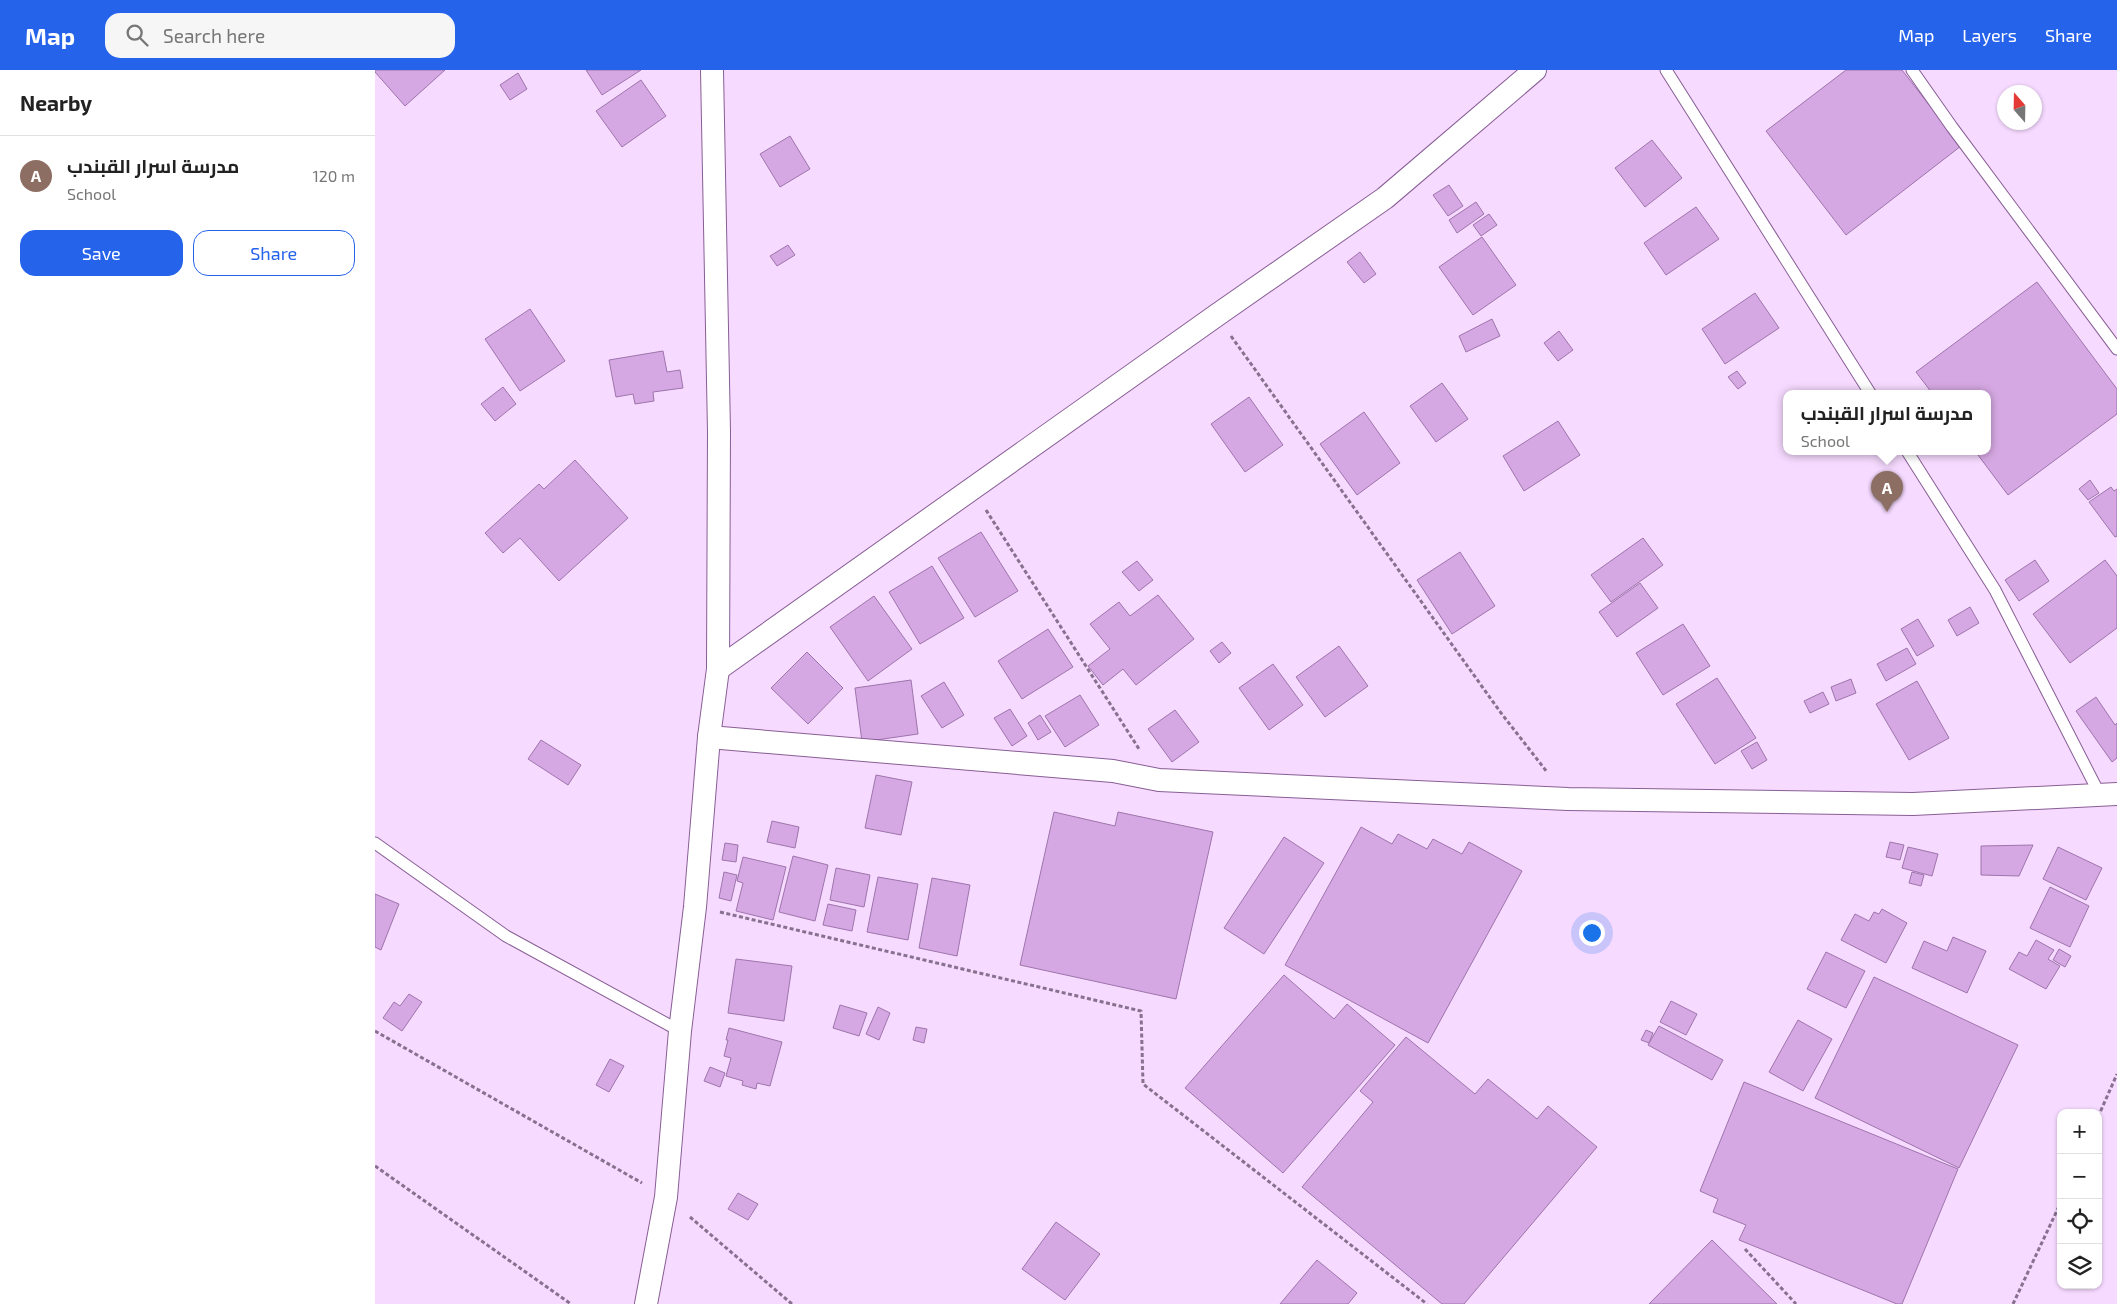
<!DOCTYPE html>
<html lang="en">
<head>
<meta charset="utf-8">
<style>
	:root { --surface:#fff; --page:#f6f6f6; --text:#222; --muted:#767676; --line:#e0e0e0; --accent:#2563eb }
	body { margin:0; font-family:"Exo 2",Cairo,sans-serif; background:var(--page); color:var(--text) }
	.controls { position:absolute; right:15px; bottom:15px; display:grid; overflow:hidden; border-radius:10px; box-shadow:0 1px 4px #0004 }
	.controls button { width:45px; height:45px; display:grid; place-items:center; padding:0; border:0; border-bottom:1px solid var(--line); background:var(--surface); color:var(--text); font:25px sans-serif }
	.compass { position:absolute; left:1622px; top:15px; width:45px; height:45px; border-radius:50%; background:var(--surface); box-shadow:0 1px 4px #0004; rotate:340deg }
	.you { position:absolute; left:1216px; top:862px; width:18px; height:18px; margin:-12px; border:4px solid #fff; border-radius:50%; background:#1a73e8; box-shadow:0 0 0 8px #1a73e833 }
	.badge { display:grid; place-items:center; width:32px; height:32px; border-radius:50%; background:var(--accent); color:#fff; font-size:16px; font-weight:700 }
	.pin { position:absolute; translate:-50% -41px; filter:drop-shadow(0 1px 2px #0008) }
	.pin::after { content:''; position:absolute; top:26px; width:18px; height:15px; background:inherit; clip-path:polygon(0 0,100% 0,50% 100%) }
	.popup { position:absolute; left:1408px; top:320px; width:208px; height:65px; box-sizing:border-box; display:grid; place-content:center; border-radius:10px; background:var(--surface); filter:drop-shadow(0 1px 4px #0005); font-size:16px; white-space:nowrap; color:var(--muted) }
	.popup b { font-size:19px; color:var(--text) }
	.popup::after { content:''; position:absolute; left:50%; top:100%; margin-left:-10px; border:10px solid transparent; border-top-color:var(--surface) }
	.list { margin:0; padding:0; list-style:none }
	h2 { display:flex; justify-content:space-between; align-items:center; height:65px; margin:0; padding:0 20px; font-size:21px }
	h2 small { font-size:16px; font-weight:400; color:var(--muted) }
	.list li { display:grid; grid-template-columns:32px 1fr auto; gap:15px; align-items:center; box-sizing:border-box; height:80px; padding:0 20px; border-top:1px solid var(--line) }
	.list b { display:block; font-size:19px; white-space:nowrap }
	.list p { margin:0; font-size:16px; white-space:nowrap; color:var(--muted) }
	.list em { font-size:16px; font-style:normal; color:var(--muted) }
	.actions { display:flex; gap:10px; padding:15px 20px }
	.actions a { flex:1; padding:11px 0; border:1px solid var(--accent); border-radius:15px; text-align:center; font-size:18px; color:var(--accent) }
	.actions .main { background:var(--accent); color:#fff }
	.icon { flex:none; width:28px; height:28px; fill:none; stroke:currentColor; stroke-width:2; stroke-linecap:round; stroke-linejoin:round }
	.map { position:relative; flex:none; width:1742px; height:1234px; overflow:hidden }
	header { display:flex; align-items:center; gap:30px; box-sizing:border-box; height:70px; padding:0 25px; background:var(--accent); color:#fff }
	header strong { font-size:24px }
	nav { display:flex; gap:28px; margin-inline-start:auto; font-size:18px }
	.search { width:350px; height:45px; background:var(--page); display:flex; align-items:center; gap:12px; box-sizing:border-box; padding:0 18px; border-radius:15px; color:var(--muted); font-size:19px }
	main { display:flex }
	aside { flex:1; background:var(--surface) }
	.map>svg:first-child { display:block }
	.building { fill:#d6a8e3; stroke:#9e74ac }
	.lines { fill:none; stroke-linecap:round; stroke-linejoin:round }
	.lane-casing { stroke:#885e95; stroke-width:13 }
	.street-casing { stroke:#885e95; stroke-width:24 }
	.path { stroke:#87718e; stroke-width:3; stroke-dasharray:4 2.5; stroke-linecap:butt }
	.lane { stroke:#fff; stroke-width:11 }
	.street { stroke:#fff; stroke-width:22 }
</style>
</head>
<body>
<header>
<strong>Map</strong>
<div class="search"><svg class="icon" aria-label="search" viewBox="0 0 24 24"><circle cx="10" cy="10" r="6"/><path d="M15 15l6 6"/></svg>Search here</div>
<nav><a>Map</a><a>Layers</a><a>Share</a></nav>
</header>
<main>
<aside>
<h2>Nearby<small></small></h2>
<ul class="list">
<li><span class="badge" style="background:#8d6e63">A</span><div><b>مدرسة اسرار القبندب</b><p>School</p></div><em>120 m</em></li>
</ul>
<div class="actions"><a class="main">Save</a><a>Share</a></div>
</aside>
<div class="map">
<svg width="1742" height="1234" viewBox="0 0 1742 1234">
	<rect width="100%" height="100%" fill="#f6daff"/>
	<g class="building">
		<polygon points="0,0 70,0 30,36 0,2"/>
		<polygon points="211,0 266,0 227,25"/>
		<polygon points="1471,0 1527,0 1586,76 1471,165 1391,61"/>
		<polygon points="143,3 152,19 135,30 125,15"/>
		<polygon points="266,10 291,46 247,77 221,41"/>
		<polygon points="415,66 435,99 405,117 385,84"/>
		<polygon points="1277,70 1307,108 1270,137 1240,98"/>
		<polygon points="1074,115 1088,136 1073,146 1058,125"/>
		<polygon points="1101,132 1109,144 1082,163 1074,150"/>
		<polygon points="1321,137 1344,169 1291,205 1269,173"/>
		<polygon points="1114,144 1122,155 1106,166 1098,155"/>
		<polygon points="1107,167 1141,215 1098,245 1064,197"/>
		<polygon points="413,175 420,185 402,196 395,186"/>
		<polygon points="985,182 1001,204 989,213 972,192"/>
		<polygon points="1662,212 1742,319 1742,344 1633,425 1600,381 1612,381 1612,323 1557,323 1541,302"/>
		<polygon points="1380,223 1404,258 1350,294 1327,259"/>
		<polygon points="155,239 190,291 145,321 110,269"/>
		<polygon points="1117,249 1125,266 1091,282 1084,266"/>
		<polygon points="1184,261 1198,280 1183,291 1169,273"/>
		<polygon points="288,281 292,302 305,300 308,318 278,322 279,331 260,334 258,324 241,327 234,290"/>
		<polygon points="1362,301 1371,313 1363,319 1353,307"/>
		<polygon points="1067,313 1093,349 1061,372 1035,336"/>
		<polygon points="128,317 141,334 120,351 106,334"/>
		<polygon points="874,327 908,375 870,402 836,354"/>
		<polygon points="989,342 1025,393 982,425 945,374"/>
		<polygon points="1183,351 1205,385 1149,421 1128,386"/>
		<polygon points="200,390 253,448 184,511 145,468 128,483 110,463 164,414 169,419"/>
		<polygon points="1715,410 1724,423 1713,430 1704,419"/>
		<polygon points="1736,417 1739,421 1742,419 1742,466 1740,467 1714,432"/>
		<polygon points="606,462 643,521 600,547 563,488"/>
		<polygon points="1268,468 1288,495 1236,532 1216,505"/>
		<polygon points="1085,482 1120,536 1077,564 1042,510"/>
		<polygon points="1660,490 1674,511 1644,531 1630,510"/>
		<polygon points="1730,490 1742,506 1742,558 1695,593 1658,544"/>
		<polygon points="762,491 778,510 764,521 747,502"/>
		<polygon points="557,496 589,548 545,574 514,522"/>
		<polygon points="1265,513 1283,538 1242,567 1224,542"/>
		<polygon points="783,525 819,569 761,615 748,599 728,615 713,596 735,579 715,554 744,532 755,546"/>
		<polygon points="499,526 537,579 493,611 455,557"/>
		<polygon points="1595,537 1604,553 1582,566 1573,550"/>
		<polygon points="1543,549 1559,576 1542,586 1526,559"/>
		<polygon points="1308,554 1335,596 1288,625 1261,583"/>
		<polygon points="673,559 698,597 647,629 623,591"/>
		<polygon points="847,572 856,583 844,593 835,581"/>
		<polygon points="964,576 993,616 950,647 921,607"/>
		<polygon points="1532,578 1541,594 1511,611 1502,594"/>
		<polygon points="432,582 468,618 433,654 396,618"/>
		<polygon points="898,594 928,635 894,660 864,618"/>
		<polygon points="1342,608 1381,668 1340,694 1301,634"/>
		<polygon points="1476,609 1481,623 1461,631 1456,617"/>
		<polygon points="536,610 543,664 487,672 480,618"/>
		<polygon points="1542,611 1574,668 1534,690 1501,634"/>
		<polygon points="569,612 589,645 567,658 546,626"/>
		<polygon points="1448,622 1454,634 1435,643 1429,631"/>
		<polygon points="705,625 724,655 690,677 670,646"/>
		<polygon points="1721,627 1740,655 1742,653 1742,688 1737,692 1701,641"/>
		<polygon points="635,639 652,666 637,676 619,648"/>
		<polygon points="800,640 824,672 797,692 773,659"/>
		<polygon points="665,645 676,662 663,670 653,653"/>
		<polygon points="166,670 206,695 193,715 153,689"/>
		<polygon points="1382,672 1392,690 1377,699 1366,681"/>
		<polygon points="501,705 537,712 526,765 490,758"/>
		<polygon points="679,742 740,756 743,742 838,762 801,929 645,895"/>
		<polygon points="397,751 424,757 420,778 392,772"/>
		<polygon points="986,757 1017,774 1023,764 1052,779 1058,769 1087,784 1094,772 1147,801 1053,973 910,895"/>
		<polygon points="909,767 949,793 889,884 849,858"/>
		<polygon points="1515,772 1529,775 1525,790 1511,787"/>
		<polygon points="350,773 363,775 361,792 347,790"/>
		<polygon points="1658,775 1644,806 1606,805 1606,776"/>
		<polygon points="1533,777 1563,784 1557,806 1527,798"/>
		<polygon points="1683,777 1727,798 1711,830 1668,809"/>
		<polygon points="418,786 453,795 440,851 404,842"/>
		<polygon points="368,787 411,797 398,850 361,841 368,813 362,811"/>
		<polygon points="461,798 495,805 489,837 455,830"/>
		<polygon points="349,802 362,805 356,831 344,828"/>
		<polygon points="1537,802 1549,805 1546,816 1534,813"/>
		<polygon points="503,807 543,814 533,870 492,862"/>
		<polygon points="557,808 595,815 582,886 544,878"/>
		<polygon points="1675,817 1714,836 1695,877 1655,858"/>
		<polygon points="0,824 24,834 6,880 0,877"/>
		<polygon points="453,834 481,840 477,861 448,855"/>
		<polygon points="1507,839 1532,853 1511,893 1466,870 1480,844 1494,851 1499,842 1504,844"/>
		<polygon points="1578,867 1611,881 1592,923 1537,898 1549,871 1572,881"/>
		<polygon points="1661,870 1679,880 1673,889 1685,896 1671,919 1634,899 1644,882 1652,886"/>
		<polygon points="1684,879 1696,886 1690,897 1678,890"/>
		<polygon points="1451,882 1490,901 1471,938 1432,919"/>
		<polygon points="361,889 417,896 409,951 353,943"/>
		<polygon points="909,905 959,949 972,934 1020,975 908,1103 810,1018"/>
		<polygon points="1499,907 1643,975 1584,1098 1440,1028"/>
		<polygon points="34,924 47,932 27,961 8,948 19,932 25,936"/>
		<polygon points="1296,931 1322,944 1311,965 1285,952"/>
		<polygon points="465,935 492,943 484,966 458,958"/>
		<polygon points="503,937 515,943 504,970 491,964"/>
		<polygon points="1423,950 1457,969 1428,1021 1394,1002"/>
		<polygon points="1284,956 1348,990 1337,1010 1273,975"/>
		<polygon points="541,957 552,959 549,973 538,970"/>
		<polygon points="354,958 407,972 395,1016 382,1013 381,1019 367,1015 368,1011 351,1006 356,988 349,986 353,970 351,970"/>
		<polygon points="1271,960 1278,963 1274,973 1266,970"/>
		<polygon points="1031,967 1100,1024 1113,1009 1162,1049 1173,1036 1222,1077 1089,1234 1067,1234 927,1117 998,1032 985,1021"/>
		<polygon points="235,989 249,996 234,1022 221,1015"/>
		<polygon points="335,997 350,1003 345,1017 329,1011"/>
		<polygon points="1369,1012 1583,1099 1527,1234 1522,1234 1364,1170 1371,1155 1338,1142 1343,1129 1325,1121"/>
		<polygon points="363,1123 383,1134 373,1150 353,1139"/>
		<polygon points="681,1152 725,1184 690,1230 647,1199"/>
		<polygon points="1337,1170 1402,1234 1274,1234"/>
		<polygon points="942,1190 982,1223 973,1234 905,1234"/>
	</g>
	<g class="lines">
		<g class="lane-casing">
			<g id="lane">
				<polyline points="1291,0 1495,323"/>
				<polyline points="1537,0 1577,57 1742,279"/>
				<polyline points="1532,381 1620,520 1725,725"/>
				<polyline points="0,773 131,866 305,961"/>
			</g>
		</g>
		<g class="street-casing">
			<g id="street">
				<polyline points="343,599 842,245 1010,128 1160,0"/>
				<polyline points="334,667 738,701 784,710 1193,729 1538,734 1742,724"/>
				<polyline points="271,1234 291,1127 305,961 320,837 334,667 343,599 344,362 337,0"/>
			</g>
		</g>
		<g class="path">
			<polyline points="856,266 1126,643 1172,702"/>
			<polyline points="611,440 764,679"/>
			<polyline points="345,842 766,941 768,1014 1052,1234"/>
			<polyline points="0,961 267,1113"/>
			<polyline points="1723,1047 1742,1004"/>
			<polyline points="0,1096 196,1234"/>
			<polyline points="315,1147 417,1234"/>
			<polyline points="1370,1179 1421,1234"/>
			<polyline points="1638,1234 1686,1132"/>
		</g>
		<use href="#lane" class="lane"/>
		<use href="#street" class="street"/>
	</g>
</svg>
<div class="controls">
<button>+</button>
<button>−</button>
<button><svg class="icon" aria-label="locate" viewBox="0 0 24 24"><circle cx="12" cy="12" r="6"/><path d="M12 2v4M12 18v4M2 12h4M18 12h4"/></svg></button>
<button><svg class="icon" aria-label="layers" viewBox="0 0 24 24"><path d="M12 4l9 5-9 5-9-5zM3 14l9 5 9-5"/></svg></button>
</div>
<svg class="compass" viewBox="-18 -18 36 36"><path d="M0-13l5 13h-10z" fill="#e53935"/><path d="M0 13l5-13h-10z" fill="#767676"/></svg>
<div class="you"></div>
<div class="pin badge" style="left:1512px;top:442px;background:#8d6e63">A</div>
<div class="popup"><b>مدرسة اسرار القبندب</b>School</div>
</div>
</main>
</body>
</html>
